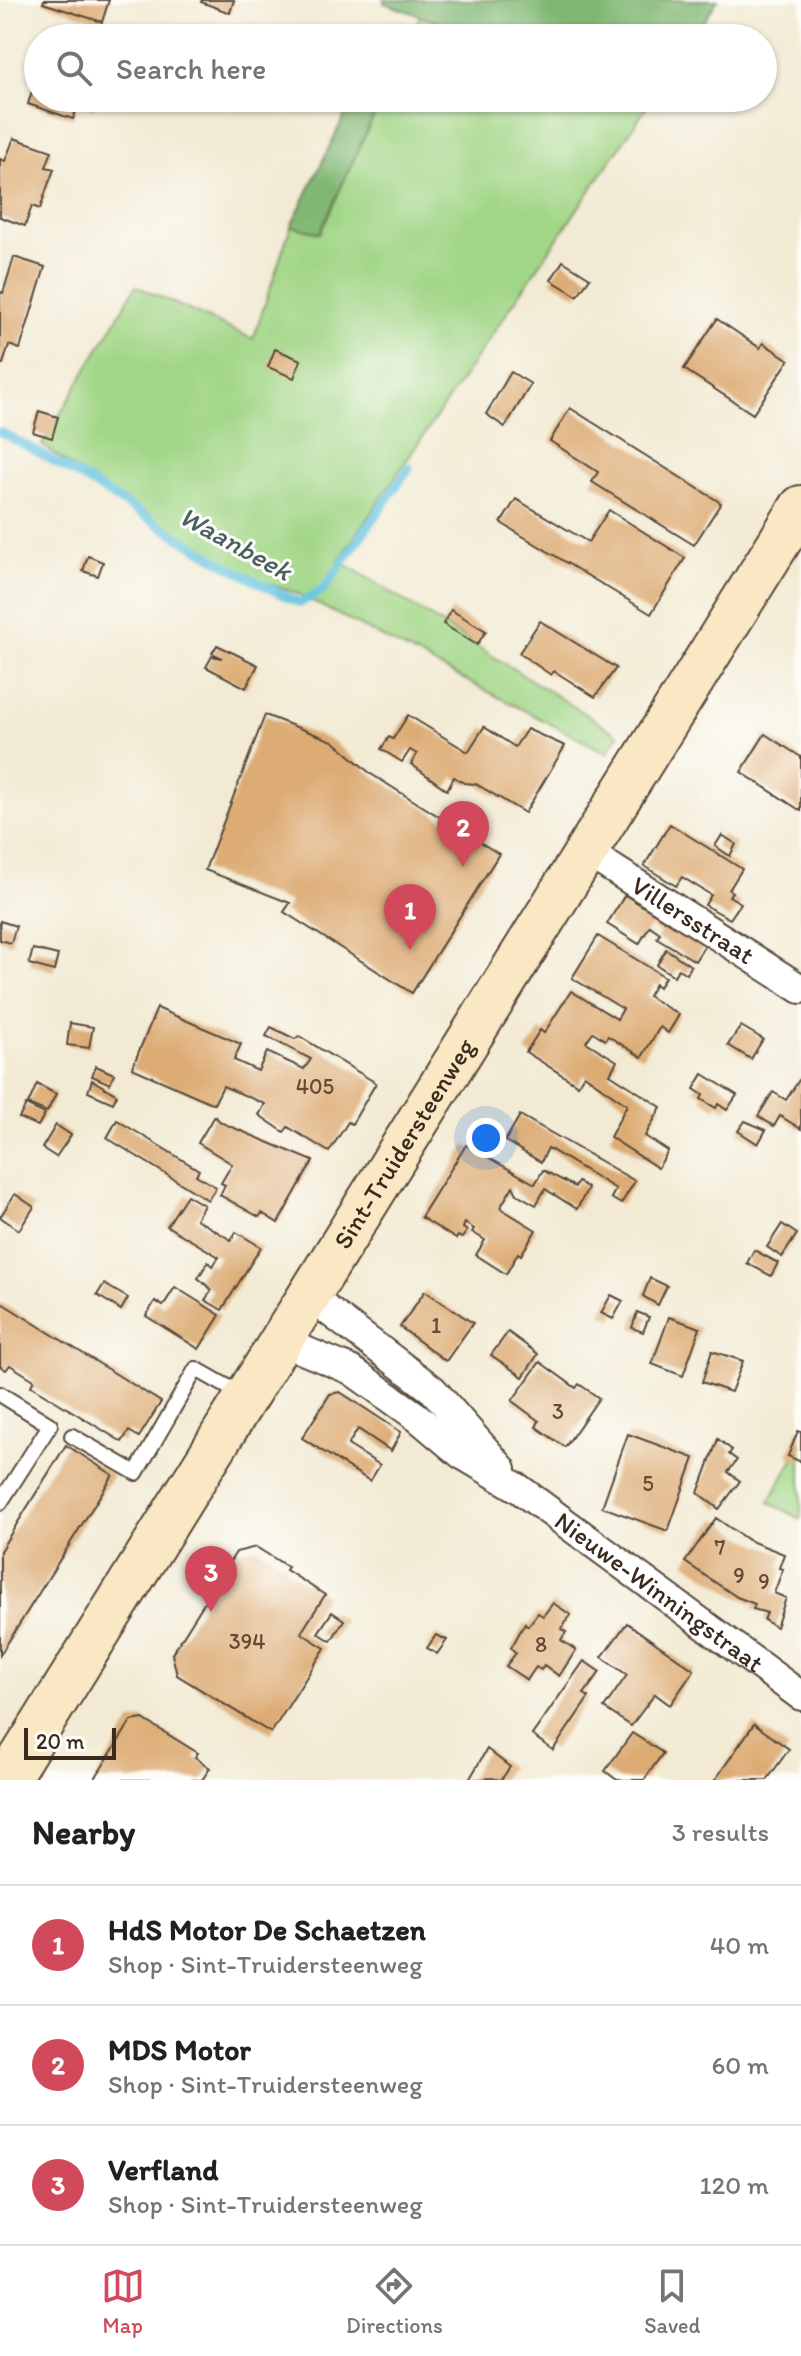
<!DOCTYPE html>
<html lang="en">
<head>
<meta charset="utf-8">
<style>
	:root { --surface:#fff; --page:#f6f6f6; --text:#202124; --muted:#757577; --line:#e0e0e0; --accent:#d1495b }
	body { margin:0; font-family:Itim,sans-serif; background:var(--page); color:var(--text) }
	.scale { position:absolute; left:24px; bottom:20px; width:92px; box-sizing:border-box; padding-left:8px; border:4px solid #3b2a1e; border-top:0; font-size:22px; line-height:28px; white-space:nowrap; color:#3b2a1e; -webkit-text-stroke:6px #fdfcf7; paint-order:stroke }
	.you { position:absolute; left:486px; top:1138px; width:28px; height:28px; margin:-20px; border:6px solid #fff; border-radius:50%; background:#1a73e8; box-shadow:0 0 0 12px #1a73e833 }
	.badge { display:grid; place-items:center; width:52px; height:52px; border-radius:50%; background:var(--accent); color:#fff; font-size:26px; font-weight:700 }
	.pin { position:absolute; translate:-50% -66px; filter:drop-shadow(0 2px 4px #0008) }
	.pin::after { content:''; position:absolute; top:42px; width:28px; height:24px; background:inherit; clip-path:polygon(0 0,100% 0,50% 100%) }
	.list { margin:0; padding:0; list-style:none }
	h2 { display:flex; justify-content:space-between; align-items:center; height:104px; margin:0; padding:0 32px; font-size:34px }
	h2 small { font-size:26px; font-weight:400; color:var(--muted) }
	.list li { display:grid; grid-template-columns:52px 1fr auto; gap:24px; align-items:center; box-sizing:border-box; height:120px; padding:0 32px; border-top:2px solid var(--line) }
	.list b { display:block; font-size:30px; white-space:nowrap }
	.list p { margin:0; font-size:26px; white-space:nowrap; color:var(--muted) }
	.list em { font-size:26px; font-style:normal; color:var(--muted) }
	.icon { flex:none; width:44px; height:44px; fill:none; stroke:currentColor; stroke-width:2; stroke-linecap:round; stroke-linejoin:round }
	.map { position:relative; flex:none; width:801px; height:1780px; overflow:hidden }
	.search { position:absolute; background:var(--surface); box-shadow:0 2px 6px #0004; left:24px; right:24px; top:24px; height:88px; display:flex; align-items:center; gap:20px; box-sizing:border-box; padding:0 28px; border-radius:44px; color:var(--muted); font-size:30px }
	.sheet { height:464px; background:var(--surface) }
	nav { display:flex; justify-content:space-around; align-items:center; box-sizing:border-box; height:112px; border-top:2px solid var(--line); background:var(--surface); font-size:22px; color:var(--muted) }
	nav a { display:grid; justify-items:center; gap:4px }
	nav .on { color:var(--accent) }
	.map>svg:first-child { display:block }
	.green { fill:#a1d686; stroke:#6e8052; stroke-width:2 }
	.forest { fill:#80b773; stroke:#5e7048; stroke-width:2 }
	.lines { fill:none; stroke-linecap:round; stroke-linejoin:round }
	.stream { stroke:#63c2e1; stroke-width:9 }
	.building { fill:#ddac74 }
	.lane-casing { stroke:#564739; stroke-width:18 }
	.street-casing { stroke:#564739; stroke-width:32 }
	.secondary-casing { stroke:#564739; stroke-width:46 }
	.lane { stroke:#fff; stroke-width:14 }
	.street { stroke:#fff; stroke-width:28 }
	.secondary { stroke:#fae7c3; stroke-width:42 }
	.labels { text-anchor:middle; stroke-width:6; stroke-linejoin:round; paint-order:stroke }
	.number-label { font-size:22px; fill:#644a34 }
	.street-label { font-size:26px; fill:#3b2a1e; stroke:#fdfcf7 }
	.water-label { font-size:28px; font-style:italic; fill:#495f62; stroke:#fdfcf7 }
</style>
</head>
<body>
<div class="map">
<svg width="801" height="1780" viewBox="0 0 801 1780">
	<rect width="100%" height="100%" fill="#fdfcf7"/>
	<filter id="ink" filterUnits="userSpaceOnUse"><feTurbulence type="fractalNoise" baseFrequency=".0125" numOctaves="2"/><feDisplacementMap in="SourceGraphic" scale="16" xChannelSelector="R" yChannelSelector="G"/><feConvolveMatrix kernelMatrix="1 2 1 2 8 2 1 2 1" color-interpolation-filters="sRGB"/></filter>
	<filter id="wash" filterUnits="userSpaceOnUse"><feTurbulence type="fractalNoise" baseFrequency=".006" numOctaves="4" result="noise"/><feDisplacementMap in="SourceGraphic" scale="32" xChannelSelector="R" yChannelSelector="G"/><feGaussianBlur stdDeviation="1.8" result="paint"/><feColorMatrix in="noise" values="0 0 0 0 0 0 0 0 0 0 0 0 0 0 0 0 0 1.4 0 .05"/><feComposite in="paint" operator="in"/></filter>
	<g filter="url(#wash)">
		<rect width="100%" height="100%" fill="#f2ead3"/>
		<g class="green">
			<polygon points="420,16 484,38 410,38"/>
			<polygon points="382,98 653,98 339,560 619,735 607,753 296,593 249,577 125,505 42,445 136,286 253,339 291,226 320,233"/>
			<polygon points="801,1445 801,1519 769,1502"/>
		</g>
		<g class="forest">
			<polygon points="384,0 718,0 693,38 484,38 384,3"/>
			<polygon points="353,98 382,98 320,233 291,226"/>
		</g>
		<g class="lines">
			<path class="stream" d="M0 432C103 484 195 555 300 603L324 589 409 468"/>
		</g>
		<g id="blocks">
			<g class="building">
				<polygon points="44,0 109,0 102,22 43,3"/>
				<polygon points="202,0 234,0 230,13 201,2"/>
				<polygon points="37,75 38,98 98,98 94,110 78,104 73,119 28,104"/>
				<polygon points="14,138 52,151 46,167 54,169 46,191 40,209 32,206 25,226 0,217 0,159 5,161"/>
				<polygon points="14,257 45,267 20,349 9,345 3,364 0,363 0,292 3,293"/>
				<polygon points="563,261 590,278 577,296 551,280"/>
				<polygon points="717,319 760,348 763,343 789,360 753,414 684,369"/>
				<polygon points="275,349 301,360 294,378 268,367"/>
				<polygon points="511,372 531,384 505,427 486,414"/>
				<polygon points="570,408 721,503 694,545 592,482 598,472 550,441"/>
				<polygon points="39,411 58,417 52,438 33,432"/>
				<polygon points="516,499 588,542 609,510 685,558 651,614 501,523"/>
				<polygon points="88,556 103,562 98,576 83,571"/>
				<polygon points="451,610 486,631 477,645 443,624"/>
				<polygon points="540,621 616,668 595,697 554,671 551,675 519,653"/>
				<polygon points="217,645 258,665 246,688 206,667 212,656 222,658 212,653"/>
				<polygon points="265,715 333,741 371,774 499,854 412,993 284,912 290,903 205,870"/>
				<polygon points="408,715 468,752 484,727 515,747 527,729 565,746 525,813 476,784 464,783 454,777 447,790 411,764 417,754 410,750 402,762 381,749 389,737 393,739"/>
				<polygon points="765,734 801,757 801,811 741,772"/>
				<polygon points="670,824 742,869 729,890 732,892 729,896 741,903 730,919 705,905 711,895 682,877 676,886 644,866"/>
				<polygon points="722,835 736,844 730,856 715,846"/>
				<polygon points="625,895 705,945 695,961 657,938 660,933 650,926 639,944 607,924"/>
				<polygon points="0,921 16,926 11,943 0,940"/>
				<polygon points="598,936 665,977 659,987 655,984 648,996 679,1015 668,1033 660,1027 642,1057 608,1036 605,1040 593,1032 586,1042 617,1061 610,1074 661,1107 645,1136 668,1151 658,1168 610,1137 627,1105 584,1075 578,1085 526,1052 540,1030 544,1033 571,991 617,1019 623,1009 572,978"/>
				<polygon points="33,949 58,955 54,971 29,964"/>
				<polygon points="666,949 691,966 687,974 678,969 674,976 657,965"/>
				<polygon points="157,1008 241,1044 234,1060 258,1071 267,1052 304,1069 311,1059 266,1036 271,1027 295,1039 299,1036 376,1083 352,1124 348,1122 329,1152 288,1127 284,1132 259,1115 265,1104 223,1086 214,1104 132,1068"/>
				<polygon points="70,1023 93,1027 89,1048 67,1045"/>
				<polygon points="741,1026 763,1039 751,1059 728,1045"/>
				<polygon points="96,1066 114,1074 110,1084 92,1076"/>
				<polygon points="703,1074 737,1095 727,1110 718,1104 716,1108 701,1099 703,1095 694,1089"/>
				<polygon points="801,1077 801,1129 780,1116 774,1126 758,1116 773,1092 786,1100"/>
				<polygon points="92,1080 117,1095 113,1103 88,1092"/>
				<polygon points="37,1084 56,1094 47,1112 28,1104"/>
				<polygon points="26,1105 45,1114 38,1126 19,1118"/>
				<polygon points="520,1115 635,1181 621,1204 611,1198 616,1189 548,1148 541,1162 505,1141"/>
				<polygon points="214,1116 222,1123 313,1161 278,1223 262,1213 259,1217 220,1195 225,1185 221,1183 232,1164 198,1143"/>
				<polygon points="117,1120 199,1170 196,1175 216,1187 208,1200 107,1138"/>
				<polygon points="745,1121 766,1130 758,1144 738,1131"/>
				<polygon points="56,1125 71,1135 56,1157 42,1148"/>
				<polygon points="466,1145 535,1184 543,1170 575,1187 578,1182 588,1188 577,1209 545,1189 536,1205 517,1194 513,1186 500,1208 536,1230 521,1255 518,1253 506,1274 476,1255 485,1240 472,1232 474,1229 465,1223 463,1228 467,1231 462,1238 458,1236 456,1239 421,1217"/>
				<polygon points="15,1194 34,1207 19,1230 0,1217"/>
				<polygon points="187,1195 204,1205 196,1219 231,1240 236,1232 261,1247 222,1310 205,1300 212,1290 198,1278 208,1262 213,1266 219,1257 167,1226"/>
				<polygon points="782,1224 797,1234 782,1257 767,1247"/>
				<polygon points="754,1250 778,1263 771,1276 747,1263"/>
				<polygon points="650,1278 667,1286 658,1305 643,1296"/>
				<polygon points="104,1284 128,1298 121,1310 97,1295"/>
				<polygon points="175,1287 220,1315 199,1349 146,1316 155,1301 163,1306"/>
				<polygon points="425,1291 473,1323 446,1361 400,1327"/>
				<polygon points="611,1295 623,1301 613,1319 601,1313"/>
				<polygon points="0,1302 161,1402 139,1437 129,1431 122,1442 31,1386 34,1380 10,1365 6,1370 0,1366"/>
				<polygon points="637,1312 649,1317 643,1332 632,1328"/>
				<polygon points="669,1317 700,1328 683,1376 652,1364"/>
				<polygon points="508,1332 538,1354 523,1377 491,1355"/>
				<polygon points="712,1351 743,1361 731,1392 702,1382"/>
				<polygon points="540,1362 576,1388 579,1384 599,1398 565,1447 536,1427 539,1421 512,1401"/>
				<polygon points="340,1392 401,1432 391,1451 358,1429 348,1445 380,1465 370,1481 302,1438 330,1394"/>
				<polygon points="798,1431 801,1432 801,1462 788,1456"/>
				<polygon points="628,1434 694,1458 668,1531 602,1507"/>
				<polygon points="718,1439 732,1450 729,1454 737,1460 728,1472 740,1481 719,1509 698,1493"/>
				<polygon points="66,1445 113,1475 0,1655 0,1551"/>
				<polygon points="716,1518 748,1540 784,1554 779,1568 783,1569 774,1593 786,1598 776,1627 764,1620 767,1613 753,1609 755,1604 737,1597 685,1562"/>
				<polygon points="256,1547 288,1567 286,1570 325,1595 301,1633 325,1648 271,1733 177,1675 172,1654 236,1552"/>
				<polygon points="553,1603 571,1615 561,1629 566,1632 561,1640 576,1650 559,1676 544,1665 541,1670 536,1667 527,1680 506,1666 516,1653 511,1648 525,1623 528,1626 538,1613 543,1616"/>
				<polygon points="332,1612 344,1620 331,1641 318,1633"/>
				<polygon points="627,1623 694,1670 670,1705 655,1694 631,1726 604,1708 627,1675 602,1657"/>
				<polygon points="436,1635 447,1640 437,1654 427,1648"/>
				<polygon points="584,1661 600,1672 584,1694 589,1697 553,1750 532,1735"/>
				<polygon points="143,1719 198,1753 195,1757 210,1768 202,1780 94,1780 131,1721"/>
				<polygon points="754,1724 789,1749 767,1780 715,1780"/>
				<polygon points="632,1733 663,1753 644,1780 617,1780 605,1771"/>
				<polygon points="487,1749 510,1767 501,1780 492,1778 469,1780"/>
			</g>
		</g>
	</g>
	<g filter="url(#ink)">
		<use href="#blocks" fill-opacity="0" stroke="#564739" stroke-width="2"/>
		<g class="lines">
			<g class="lane-casing">
				<g id="lane">
					<polyline points="0,1394 50,1425 0,1503"/>
					<polyline points="72,1436 136,1473 196,1369 242,1395"/>
				</g>
			</g>
			<g class="street-casing">
				<g id="street">
					<path id="s1" d="M585 851 801 989"/>
					<polyline points="309,1296 433,1390 502,1469"/>
					<path id="s2" d="M281 1341 351 1370 417 1417 461 1454 518 1488 801 1696"/>
				</g>
			</g>
			<g class="secondary-casing">
				<g id="secondary">
					<path id="s3" d="M7 1780 801 507"/>
				</g>
			</g>
			<use href="#lane" class="lane"/>
			<use href="#street" class="street"/>
			<use href="#secondary" class="secondary"/>
		</g>
	</g>
	<g class="labels">
		<g class="number-label">
			<text x="315" y="1094">405</text>
			<text x="436" y="1333">1</text>
			<text x="558" y="1419">3</text>
			<text x="648" y="1491">5</text>
			<text x="720" y="1555">7</text>
			<text x="739" y="1583">9</text>
			<text x="764" y="1589">9</text>
			<text x="247" y="1649">394</text>
			<text x="541" y="1652">8</text>
		</g>
		<g class="street-label">
			<text dy="9" stroke="none"><textPath href="#s1" startOffset="128">Villersstraat</textPath></text>
			<text dy="9" stroke="none"><textPath href="#s3" startOffset="750">Sint-Truidersteenweg</textPath></text>
			<text dy="9" stroke="none"><textPath href="#s2" startOffset="456">Nieuwe-Winningstraat</textPath></text>
		</g>
		<g class="water-label">
			<text transform="translate(236 543) rotate(29)" y="10">Waanbeek</text>
		</g>
	</g>
</svg>
<div class="scale">20 m</div>
<div class="you"></div>
<div class="pin badge" style="left:410px;top:950px">1</div>
<div class="pin badge" style="left:463px;top:867px">2</div>
<div class="pin badge" style="left:211px;top:1612px">3</div>
<div class="search"><svg class="icon" aria-label="search" viewBox="0 0 24 24"><circle cx="10" cy="10" r="6"/><path d="M15 15l6 6"/></svg>Search here</div>
</div>
<section class="sheet">
<h2>Nearby<small>3 results</small></h2>
<ul class="list">
<li><span class="badge">1</span><div><b>HdS Motor De Schaetzen</b><p>Shop · Sint-Truidersteenweg</p></div><em>40 m</em></li>
<li><span class="badge">2</span><div><b>MDS Motor</b><p>Shop · Sint-Truidersteenweg</p></div><em>60 m</em></li>
<li><span class="badge">3</span><div><b>Verfland</b><p>Shop · Sint-Truidersteenweg</p></div><em>120 m</em></li>
</ul>
</section>
<nav>
<a class="on"><svg class="icon" aria-label="map" viewBox="0 0 24 24"><path d="M3 6l6-2 6 2 6-2v14l-6 2-6-2-6 2zM9 4v14M15 6v14"/></svg>Map</a>
<a><svg class="icon" aria-label="directions" viewBox="0 0 24 24"><path d="M12 3l9 9-9 9-9-9zM9 14v-3h6M13 9l2 2-2 2"/></svg>Directions</a>
<a><svg class="icon" aria-label="saved" viewBox="0 0 24 24"><path d="M7 4h10v16l-5-4-5 4z"/></svg>Saved</a>
</nav>
</body>
</html>
